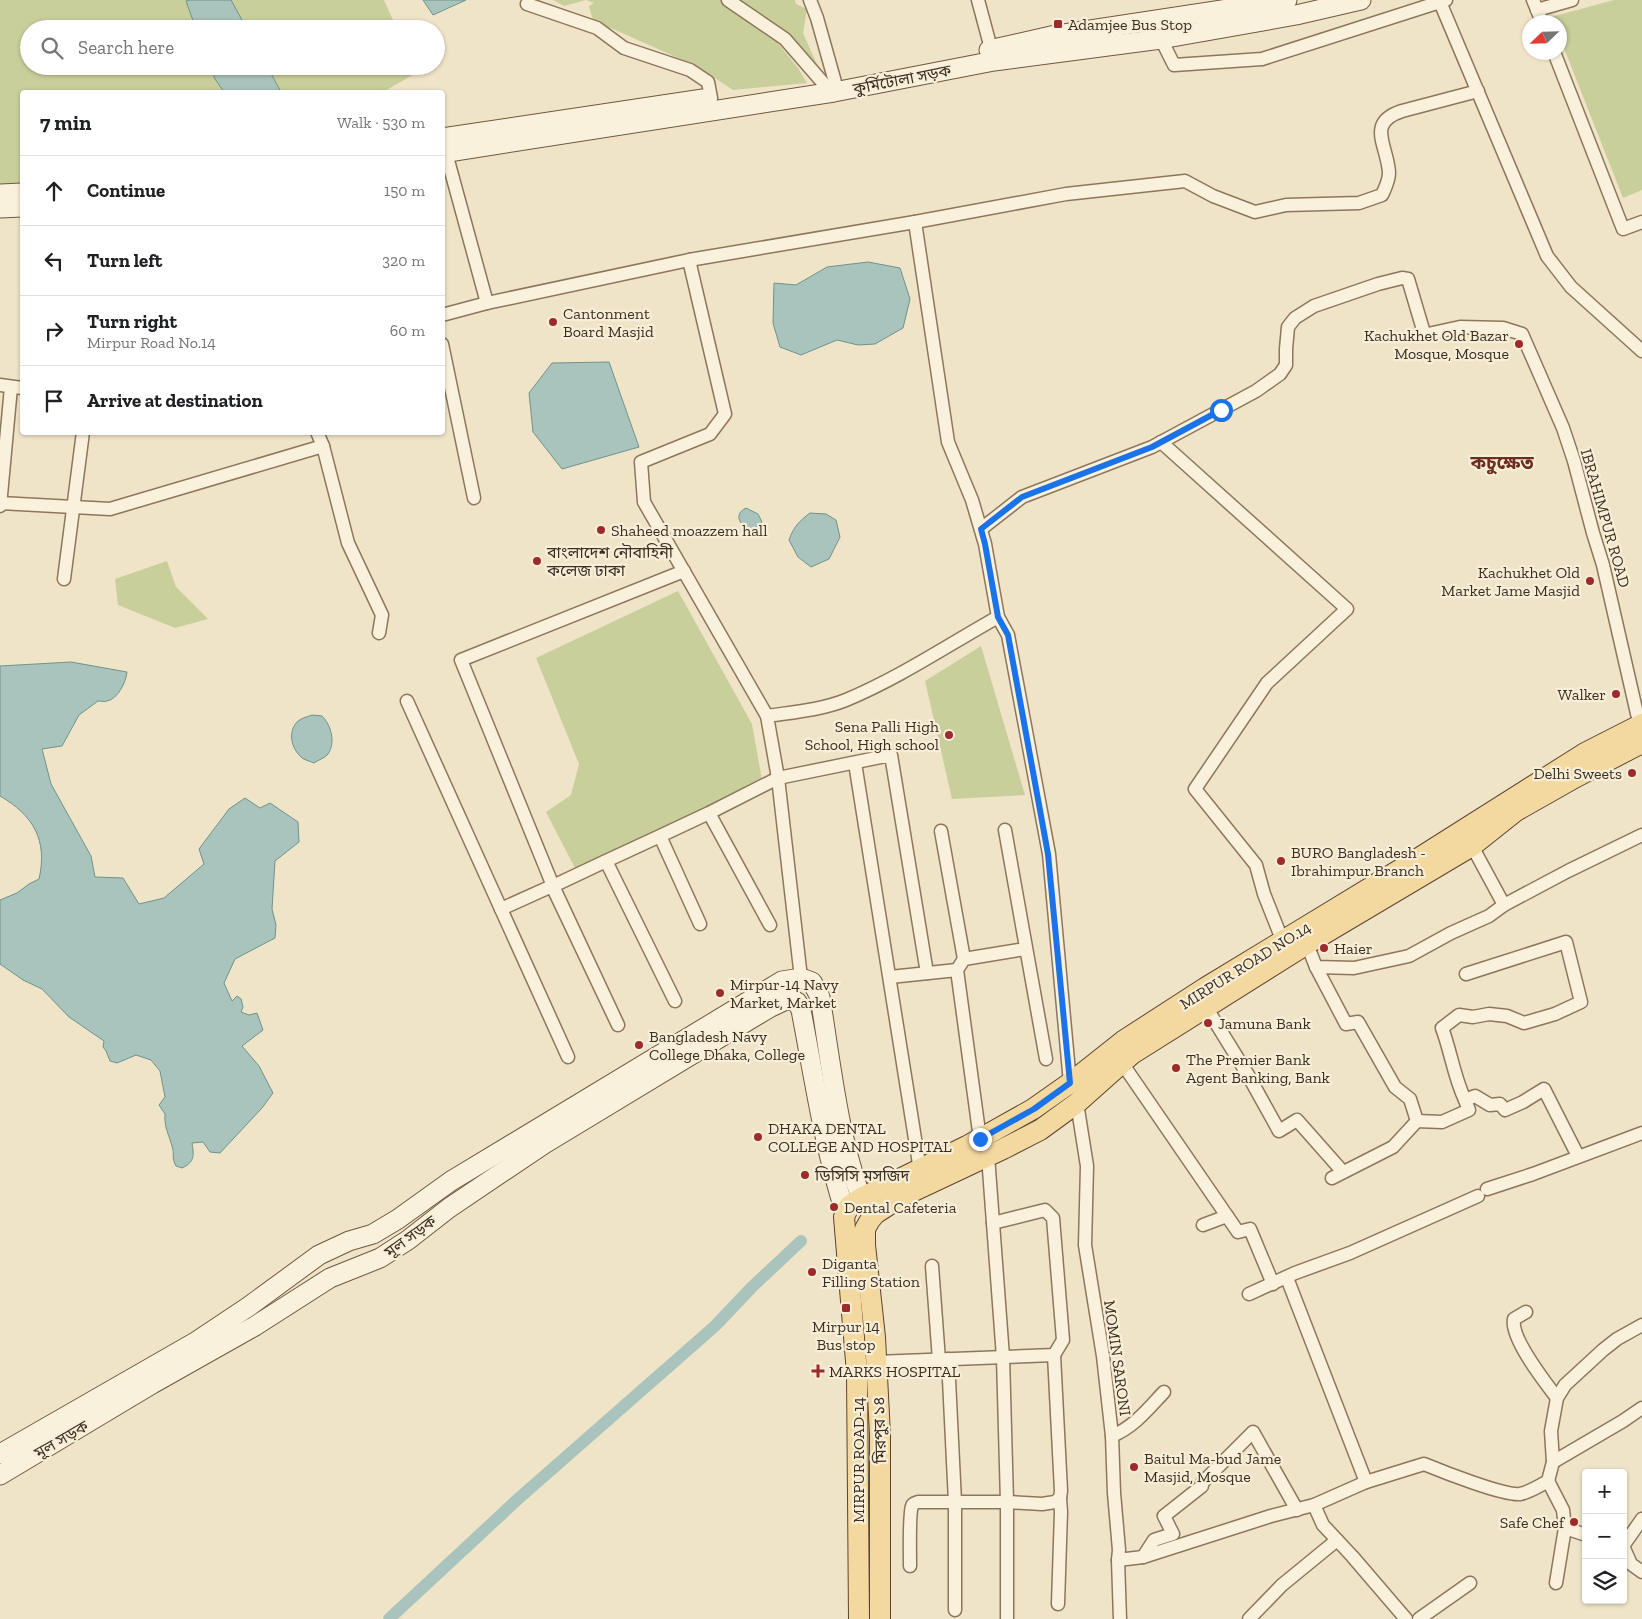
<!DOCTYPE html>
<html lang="en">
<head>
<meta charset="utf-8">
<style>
	:root { --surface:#fff; --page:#f6f6f6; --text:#202124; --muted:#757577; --line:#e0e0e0 }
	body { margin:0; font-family:"Zilla Slab","Noto Sans Bengali",serif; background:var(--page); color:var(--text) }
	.controls { position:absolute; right:15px; bottom:15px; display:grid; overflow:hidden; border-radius:5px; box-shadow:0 1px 4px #0004 }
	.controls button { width:45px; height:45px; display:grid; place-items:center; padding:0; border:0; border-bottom:1px solid var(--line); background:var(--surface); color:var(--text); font:25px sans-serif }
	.compass { position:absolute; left:1522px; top:15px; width:45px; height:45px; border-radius:50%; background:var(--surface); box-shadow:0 1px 4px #0004; rotate:247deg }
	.stop { position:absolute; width:15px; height:15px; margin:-11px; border:4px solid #1a73e8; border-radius:50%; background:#fff }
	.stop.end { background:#1a73e8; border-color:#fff; box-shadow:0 1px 5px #0008 }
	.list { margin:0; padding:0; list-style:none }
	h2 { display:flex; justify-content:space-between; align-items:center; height:65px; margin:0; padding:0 20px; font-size:21px }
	h2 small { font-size:16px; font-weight:400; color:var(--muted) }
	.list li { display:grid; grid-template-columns:32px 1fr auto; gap:15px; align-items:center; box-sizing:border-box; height:70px; padding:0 20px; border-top:1px solid var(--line) }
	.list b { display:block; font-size:19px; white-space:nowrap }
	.list p { margin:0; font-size:16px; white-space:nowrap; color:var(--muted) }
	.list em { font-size:16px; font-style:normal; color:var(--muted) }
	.icon { flex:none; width:28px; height:28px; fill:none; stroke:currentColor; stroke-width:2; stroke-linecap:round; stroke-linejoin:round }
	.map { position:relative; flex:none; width:1642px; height:1619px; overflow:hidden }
	.search { position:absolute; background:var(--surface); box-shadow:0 1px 4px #0004; left:20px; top:20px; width:425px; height:55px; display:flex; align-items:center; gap:12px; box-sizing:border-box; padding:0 18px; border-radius:28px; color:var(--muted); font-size:19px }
	.panel { position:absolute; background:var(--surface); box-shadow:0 1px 4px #0004; left:20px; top:90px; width:425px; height:345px; border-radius:5px }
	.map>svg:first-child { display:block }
	.green { fill:#c9cf9b }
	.water { fill:#a9c4bc; stroke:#6f938a }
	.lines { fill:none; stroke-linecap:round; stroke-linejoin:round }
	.canal { stroke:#a9c4bc; stroke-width:12 }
	.street-casing { stroke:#8d765c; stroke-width:15 }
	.secondary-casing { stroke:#6f573f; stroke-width:21 }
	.primary-casing { stroke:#5b4430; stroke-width:22 }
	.street { stroke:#faf1dc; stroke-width:12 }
	.secondary { stroke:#faf1dc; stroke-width:19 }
	.primary { stroke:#f3d9a0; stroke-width:20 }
	.route { stroke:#1a73e8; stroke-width:6 }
	.poi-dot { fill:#9e2a2b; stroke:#f7eed8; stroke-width:2 }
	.labels { text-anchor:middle; stroke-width:4.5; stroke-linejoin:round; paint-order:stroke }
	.poi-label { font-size:16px; fill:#3d2e20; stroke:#f7eed8; text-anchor:start }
	.street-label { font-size:16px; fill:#3d2e20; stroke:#f7eed8 }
	.quarter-label { font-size:19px; font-weight:bold; fill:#6b2e1e; stroke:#f7eed8 }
</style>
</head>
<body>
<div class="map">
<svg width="1642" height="1619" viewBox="0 0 1642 1619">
	<rect width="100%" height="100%" fill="#f0e4c8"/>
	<g class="green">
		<polygon points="0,0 384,0 397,29 29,29 29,66 413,66 416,73 383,92 22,92 22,185 0,187"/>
		<polygon points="553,0 795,0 796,4 807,9 803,33 819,69 770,33 798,68 807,83 733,90 698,67 593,20 589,6 594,3 586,0 564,6"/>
		<polygon points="1614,0 1642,0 1642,190 1623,198 1560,38 1560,22 1553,22 1551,17"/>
		<polygon points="167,561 176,587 208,619 175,628 118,605 115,579"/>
		<polygon points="678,591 752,724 762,780 577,872 546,812 571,795 579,764 536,658"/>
		<polygon points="981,646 1025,795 952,799 925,681"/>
	</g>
	<g class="water">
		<polygon points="189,0 231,0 247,29 196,29 186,1"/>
		<polygon points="423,0 466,0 433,15"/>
		<polygon points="210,66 267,66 281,92 224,92 215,79"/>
		<polygon points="868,262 900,268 910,299 903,328 875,344 858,345 837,340 801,355 780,347 773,323 774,283 796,285 827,267"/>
		<polygon points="609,362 639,447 562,469 533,432 529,393 552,363"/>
		<path d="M746 508 758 514 762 522 752 530C741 527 732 515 746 508Z"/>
		<path d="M810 513 826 514 836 520 840 537 829 559 811 567 798 557 789 540C793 528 799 521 810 513Z"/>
		<path d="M71 662 127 672C126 682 118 699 107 701 104 702 101 701 98 701L79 715 62 746 42 749 51 784 91 856 95 877 123 878 139 904 164 898 204 864 199 849 229 809 245 798 260 808 270 803 298 822 299 842 275 861 272 909 276 925 275 938 235 959 224 983 232 1001 237 996 241 999 243 1007 241 1012 249 1015 257 1013 263 1030 242 1046 259 1066 273 1093 262 1108 220 1153 210 1152 203 1142 192 1143C194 1155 195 1162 182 1168L176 1166C171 1157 175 1155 172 1146 169 1135 164 1127 165 1114L159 1105 165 1097 160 1071 151 1060 136 1055 117 1063 110 1061 106 1051 103 1047 104 1041 69 1017 42 989 23 980 0 964V900L17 893 29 884 39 879C48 840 33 815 0 796V666Z"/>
		<path d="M312 715 322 716C331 725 336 742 328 754 325 758 318 760 314 763 310 761 303 760 300 756 291 747 288 732 297 722 301 718 307 717 312 715Z"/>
	</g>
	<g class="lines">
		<polyline class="canal" points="389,1619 518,1499 715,1326 752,1287 801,1241"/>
		<g class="street-casing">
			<g id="street">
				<polyline points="728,0 785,39 824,84 834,92"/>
				<polyline points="810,0 817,18 835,82 834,92"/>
				<polyline points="978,0 993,56"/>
				<polyline points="1533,0 1542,22"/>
				<polyline points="1440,2 1547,256 1571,287 1642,351"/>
				<polyline points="527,4 597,28 624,48 690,70 708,82 711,98 710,109"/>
				<polyline points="1537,10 1572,0"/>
				<polyline points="1161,39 1174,65 1262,59 1446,0"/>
				<polyline points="1554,52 1623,229 1642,222"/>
				<polyline points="446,153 487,303"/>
				<polyline points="915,222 948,442 972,500 985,544 998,617 1008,635 1049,854 1070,1083"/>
				<polyline points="689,260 725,414 710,434 641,462 644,502 767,716 778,778 801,978"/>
				<path d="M442 315 487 303 689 260 915 222 1066 194 1185 181 1213 196 1255 212 1286 205 1359 203 1382 195C1385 188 1389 181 1389 173 1388 146 1365 123 1402 111L1478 91"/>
				<polyline points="442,344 474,498"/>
				<polyline points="0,385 22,388"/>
				<polyline points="317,432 323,446 348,543 382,615 379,633"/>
				<polyline points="1161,442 1347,609 1267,683 1195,789 1256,865 1264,894 1283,942"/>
				<polyline points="0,503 110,509 323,446"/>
				<polyline points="0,506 11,387"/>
				<polyline points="981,529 1022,497 1152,447 1256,391 1280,374 1286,365 1286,349 1288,327 1295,318 1314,306 1378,284 1402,278 1408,279 1424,333 1428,334 1460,327 1503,328 1522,334 1563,428 1574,461 1593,533 1603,565 1641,731"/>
				<polyline points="64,579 83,432"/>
				<polyline points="407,701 501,909"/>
				<path d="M767 716C794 712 821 710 846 700 899 678 948 645 998 617"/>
				<polyline points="855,763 920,1170"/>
				<polyline points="1005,830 1046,1059"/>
				<polyline points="941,831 964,959"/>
				<polyline points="1472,846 1504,905"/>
				<polyline points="553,886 461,660 684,571"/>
				<polyline points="1307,944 1316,967 1354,968 1409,956 1451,933 1489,916 1504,905 1568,871 1642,835"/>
				<polyline points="1316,967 1346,1024 1358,1022 1395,1087 1410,1099 1417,1121"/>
				<path d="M1466 974 1566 942 1581 1002 1555 1014 1524 1023 1507 1016 1489 1014 1473 1017 1459 1015 1442 1028C1451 1052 1454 1077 1465 1100L1475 1096 1490 1105 1500 1104 1505 1110 1523 1102 1544 1089 1578 1156"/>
				<polyline points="890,977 957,970"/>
				<polyline points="1206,1007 1248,1075 1279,1131 1297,1120 1343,1172"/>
				<polyline points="568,1057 501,909 552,886 618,1025 553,886 606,861 675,1001 606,861 660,836 700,924 660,836 709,813 770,925 709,813 778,778 891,755 927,973"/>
				<polyline points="1122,1063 1238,1232 1250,1229 1273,1284"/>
				<polyline points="1077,1103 1087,1166 1085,1245 1103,1356 1112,1436 1114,1493 1119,1550 1118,1560 1120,1619"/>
				<polyline points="980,1139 957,970 964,959 1025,949"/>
				<polyline points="988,1156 1003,1357 1007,1502 1007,1619"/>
				<polyline points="1332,1178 1393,1147 1417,1121 1442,1122 1469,1110 1465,1100"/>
				<polyline points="1487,1189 1533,1174 1642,1133"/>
				<polyline points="1203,1225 1227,1216"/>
				<polyline points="932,1266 939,1360"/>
				<polyline points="1287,1278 1366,1482"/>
				<polyline points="1249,1294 1295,1273 1350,1253 1478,1196"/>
				<path d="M1526 1312 1514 1319C1510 1338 1545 1382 1557 1398"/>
				<polyline points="948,1359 955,1502 955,1610"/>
				<polyline points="876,1362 1054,1355 1063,1340 1053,1218 1045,1210 993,1223"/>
				<path d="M1112 1436C1134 1427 1148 1409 1164 1392"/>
				<polyline points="1553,1462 1623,1421 1642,1408"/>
				<polyline points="1548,1481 1563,1510 1565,1528 1556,1583"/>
				<polyline points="1314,1505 1323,1525 1352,1556 1406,1619"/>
				<polyline points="1642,1519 1623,1546 1631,1564 1642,1572"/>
				<polyline points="1565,1528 1586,1535"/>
				<polyline points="1143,1557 1154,1540 1173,1534 1164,1516 1202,1486 1202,1483 1253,1432 1297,1510"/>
				<path d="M1118 1560 1143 1557 1271 1516 1314 1505 1366 1482 1424 1464C1441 1471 1504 1496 1520 1494 1530 1492 1539 1486 1548 1481L1553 1462 1551 1431 1557 1398 1565 1385 1603 1350 1617 1339 1642 1325"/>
				<path d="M910 1566C910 1555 909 1513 912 1506 913 1503 916 1503 918 1502H1007L1042 1504 1055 1502 1060 1498 1061 1491 1054 1355"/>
				<polyline points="1058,1604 1061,1512 1060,1498"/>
				<polyline points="1249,1619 1282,1585 1337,1540"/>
				<polyline points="1419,1619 1470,1583"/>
			</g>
		</g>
		<g class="secondary-casing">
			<g id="secondary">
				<polyline points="989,50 1051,36 1287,0"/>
				<polyline points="442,138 703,99"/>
				<polyline points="442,153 834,92 994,61 1161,39 1296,15 1361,0"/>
				<polyline points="0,194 22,193"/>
				<polyline points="0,208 22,207"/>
				<path d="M0 1454 197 1341 248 1307 319 1255 349 1241 373 1234 398 1219 451 1181 782 981 801 978 812 982 820 997C831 1064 838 1134 861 1198"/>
				<path d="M0 1475 152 1384 255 1326 330 1278 380 1258 408 1240 449 1208 544 1144 769 1008 788 999 797 1002 801 1010C814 1077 824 1147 845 1212"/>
			</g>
		</g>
		<g class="primary-casing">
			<g id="primary">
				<polyline points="859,1619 857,1373 844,1217 849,1206 861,1198 967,1146 1033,1109 1070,1083 1123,1041 1205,988 1419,858 1585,753 1642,724"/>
				<polyline points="880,1619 880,1435 875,1337 865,1245 865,1229 870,1220 875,1214 901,1197 1003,1149 1040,1130 1077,1103 1132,1054 1307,944 1472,846 1516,811 1576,777 1642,743"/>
			</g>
		</g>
		<use href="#street" class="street"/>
		<use href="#secondary" class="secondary"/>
		<use href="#primary" class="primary"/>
	</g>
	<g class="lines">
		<polyline class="route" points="980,1139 1034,1109 1070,1083 1048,854 1008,635 998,617 985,544 981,529 1022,497 1152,447 1221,410"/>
	</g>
	<g class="poi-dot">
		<rect x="1053" y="19" width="10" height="10" rx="2.5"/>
		<circle cx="553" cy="322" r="5"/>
		<circle cx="1519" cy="344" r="5"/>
		<circle cx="601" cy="530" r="5"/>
		<circle cx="537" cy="561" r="5"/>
		<circle cx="1590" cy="581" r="5"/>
		<circle cx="1616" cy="694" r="5"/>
		<circle cx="949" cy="735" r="5"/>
		<circle cx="1632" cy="773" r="5"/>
		<circle cx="1281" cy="861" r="5"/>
		<circle cx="1324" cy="948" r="5"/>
		<circle cx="720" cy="993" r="5"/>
		<circle cx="1208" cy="1023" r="5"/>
		<circle cx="639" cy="1045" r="5"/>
		<circle cx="1176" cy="1068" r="5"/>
		<circle cx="758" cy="1137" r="5"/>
		<circle cx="805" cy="1175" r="5"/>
		<circle cx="834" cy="1207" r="5"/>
		<circle cx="812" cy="1272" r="5"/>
		<rect x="841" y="1303" width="10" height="10" rx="2.5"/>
		<path d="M815.5 1363.5h5v5h5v5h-5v5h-5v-5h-5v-5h5z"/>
		<circle cx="1134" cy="1467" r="5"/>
		<circle cx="1574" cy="1522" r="5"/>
	</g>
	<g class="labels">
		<g class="poi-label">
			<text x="1068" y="30">Adamjee Bus Stop</text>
			<text x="563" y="319">Cantonment<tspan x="563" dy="18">Board Masjid</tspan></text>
			<text x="1509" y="341" text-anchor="end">Kachukhet Old Bazar<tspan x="1509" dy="18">Mosque, Mosque</tspan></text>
			<text x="611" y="536">Shaheed moazzem hall</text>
			<text x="547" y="558">বাংলাদেশ নৌবাহিনী<tspan x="547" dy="18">কলেজ ঢাকা</tspan></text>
			<text x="1580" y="578" text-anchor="end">Kachukhet Old<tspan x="1580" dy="18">Market Jame Masjid</tspan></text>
			<text x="1606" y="700" text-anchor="end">Walker</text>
			<text x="939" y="732" text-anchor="end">Sena Palli High<tspan x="939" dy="18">School, High school</tspan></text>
			<text x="1622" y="779" text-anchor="end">Delhi Sweets</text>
			<text x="1291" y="858">BURO Bangladesh -<tspan x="1291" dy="18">Ibrahimpur Branch</tspan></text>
			<text x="1334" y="954">Haier</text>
			<text x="730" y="990">Mirpur-14 Navy<tspan x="730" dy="18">Market, Market</tspan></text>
			<text x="1218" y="1029">Jamuna Bank</text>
			<text x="649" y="1042">Bangladesh Navy<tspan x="649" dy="18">College Dhaka, College</tspan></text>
			<text x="1186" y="1065">The Premier Bank<tspan x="1186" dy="18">Agent Banking, Bank</tspan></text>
			<text x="768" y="1134">DHAKA DENTAL<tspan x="768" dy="18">COLLEGE AND HOSPITAL</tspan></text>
			<text x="815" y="1181">ডিসিসি মসজিদ</text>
			<text x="844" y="1213">Dental Cafeteria</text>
			<text x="822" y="1269">Diganta<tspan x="822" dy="18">Filling Station</tspan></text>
			<text x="846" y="1332" text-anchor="middle">Mirpur 14<tspan x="846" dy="18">Bus stop</tspan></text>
			<text x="829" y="1377">MARKS HOSPITAL</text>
			<text x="1144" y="1464">Baitul Ma-bud Jame<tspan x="1144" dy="18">Masjid, Mosque</tspan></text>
			<text x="1564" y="1528" text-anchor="end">Safe Chef</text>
		</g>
		<g class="street-label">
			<text transform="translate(902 79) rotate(-11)" y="6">কুর্মিটোলা সড়ক</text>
			<text transform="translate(1606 518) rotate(74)" y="6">IBRAHIMPUR ROAD</text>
			<text transform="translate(1245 965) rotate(-32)" y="6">MIRPUR ROAD NO.14</text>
			<text transform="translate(410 1236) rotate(-36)" y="6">মূল সড়ক</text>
			<text transform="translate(1118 1358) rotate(82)" y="6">MOMIN SARONI</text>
			<text transform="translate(879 1430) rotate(-92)" y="6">মিরপুর ১৪</text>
			<text transform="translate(61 1439) rotate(-30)" y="6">মূল সড়ক</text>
			<text transform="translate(858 1460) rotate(-90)" y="6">MIRPUR ROAD-14</text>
		</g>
		<g class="quarter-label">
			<text x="1502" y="469">কচুক্ষেত</text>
		</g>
	</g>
</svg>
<div class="controls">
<button>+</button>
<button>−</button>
<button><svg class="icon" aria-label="layers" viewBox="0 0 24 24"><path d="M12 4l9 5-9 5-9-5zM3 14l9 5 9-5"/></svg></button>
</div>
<svg class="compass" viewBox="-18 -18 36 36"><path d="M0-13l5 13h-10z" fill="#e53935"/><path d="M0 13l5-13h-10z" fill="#757577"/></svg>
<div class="stop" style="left:1221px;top:410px"></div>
<div class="stop end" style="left:980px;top:1139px"></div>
<div class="search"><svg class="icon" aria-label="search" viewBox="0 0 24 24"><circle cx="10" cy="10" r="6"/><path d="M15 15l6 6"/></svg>Search here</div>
<section class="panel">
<h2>7 min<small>Walk · 530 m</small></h2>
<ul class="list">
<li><svg class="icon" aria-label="ahead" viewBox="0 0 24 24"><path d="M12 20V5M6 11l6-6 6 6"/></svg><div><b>Continue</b></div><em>150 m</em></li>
<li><svg class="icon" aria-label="left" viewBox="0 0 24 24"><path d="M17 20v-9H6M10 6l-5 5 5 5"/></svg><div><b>Turn left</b></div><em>320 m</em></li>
<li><svg class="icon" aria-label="right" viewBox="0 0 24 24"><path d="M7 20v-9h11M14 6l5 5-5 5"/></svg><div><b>Turn right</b><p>Mirpur Road No.14</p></div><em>60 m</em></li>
<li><svg class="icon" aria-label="arrive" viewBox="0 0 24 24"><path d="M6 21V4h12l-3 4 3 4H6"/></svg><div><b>Arrive at destination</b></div></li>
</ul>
</section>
</div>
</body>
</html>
